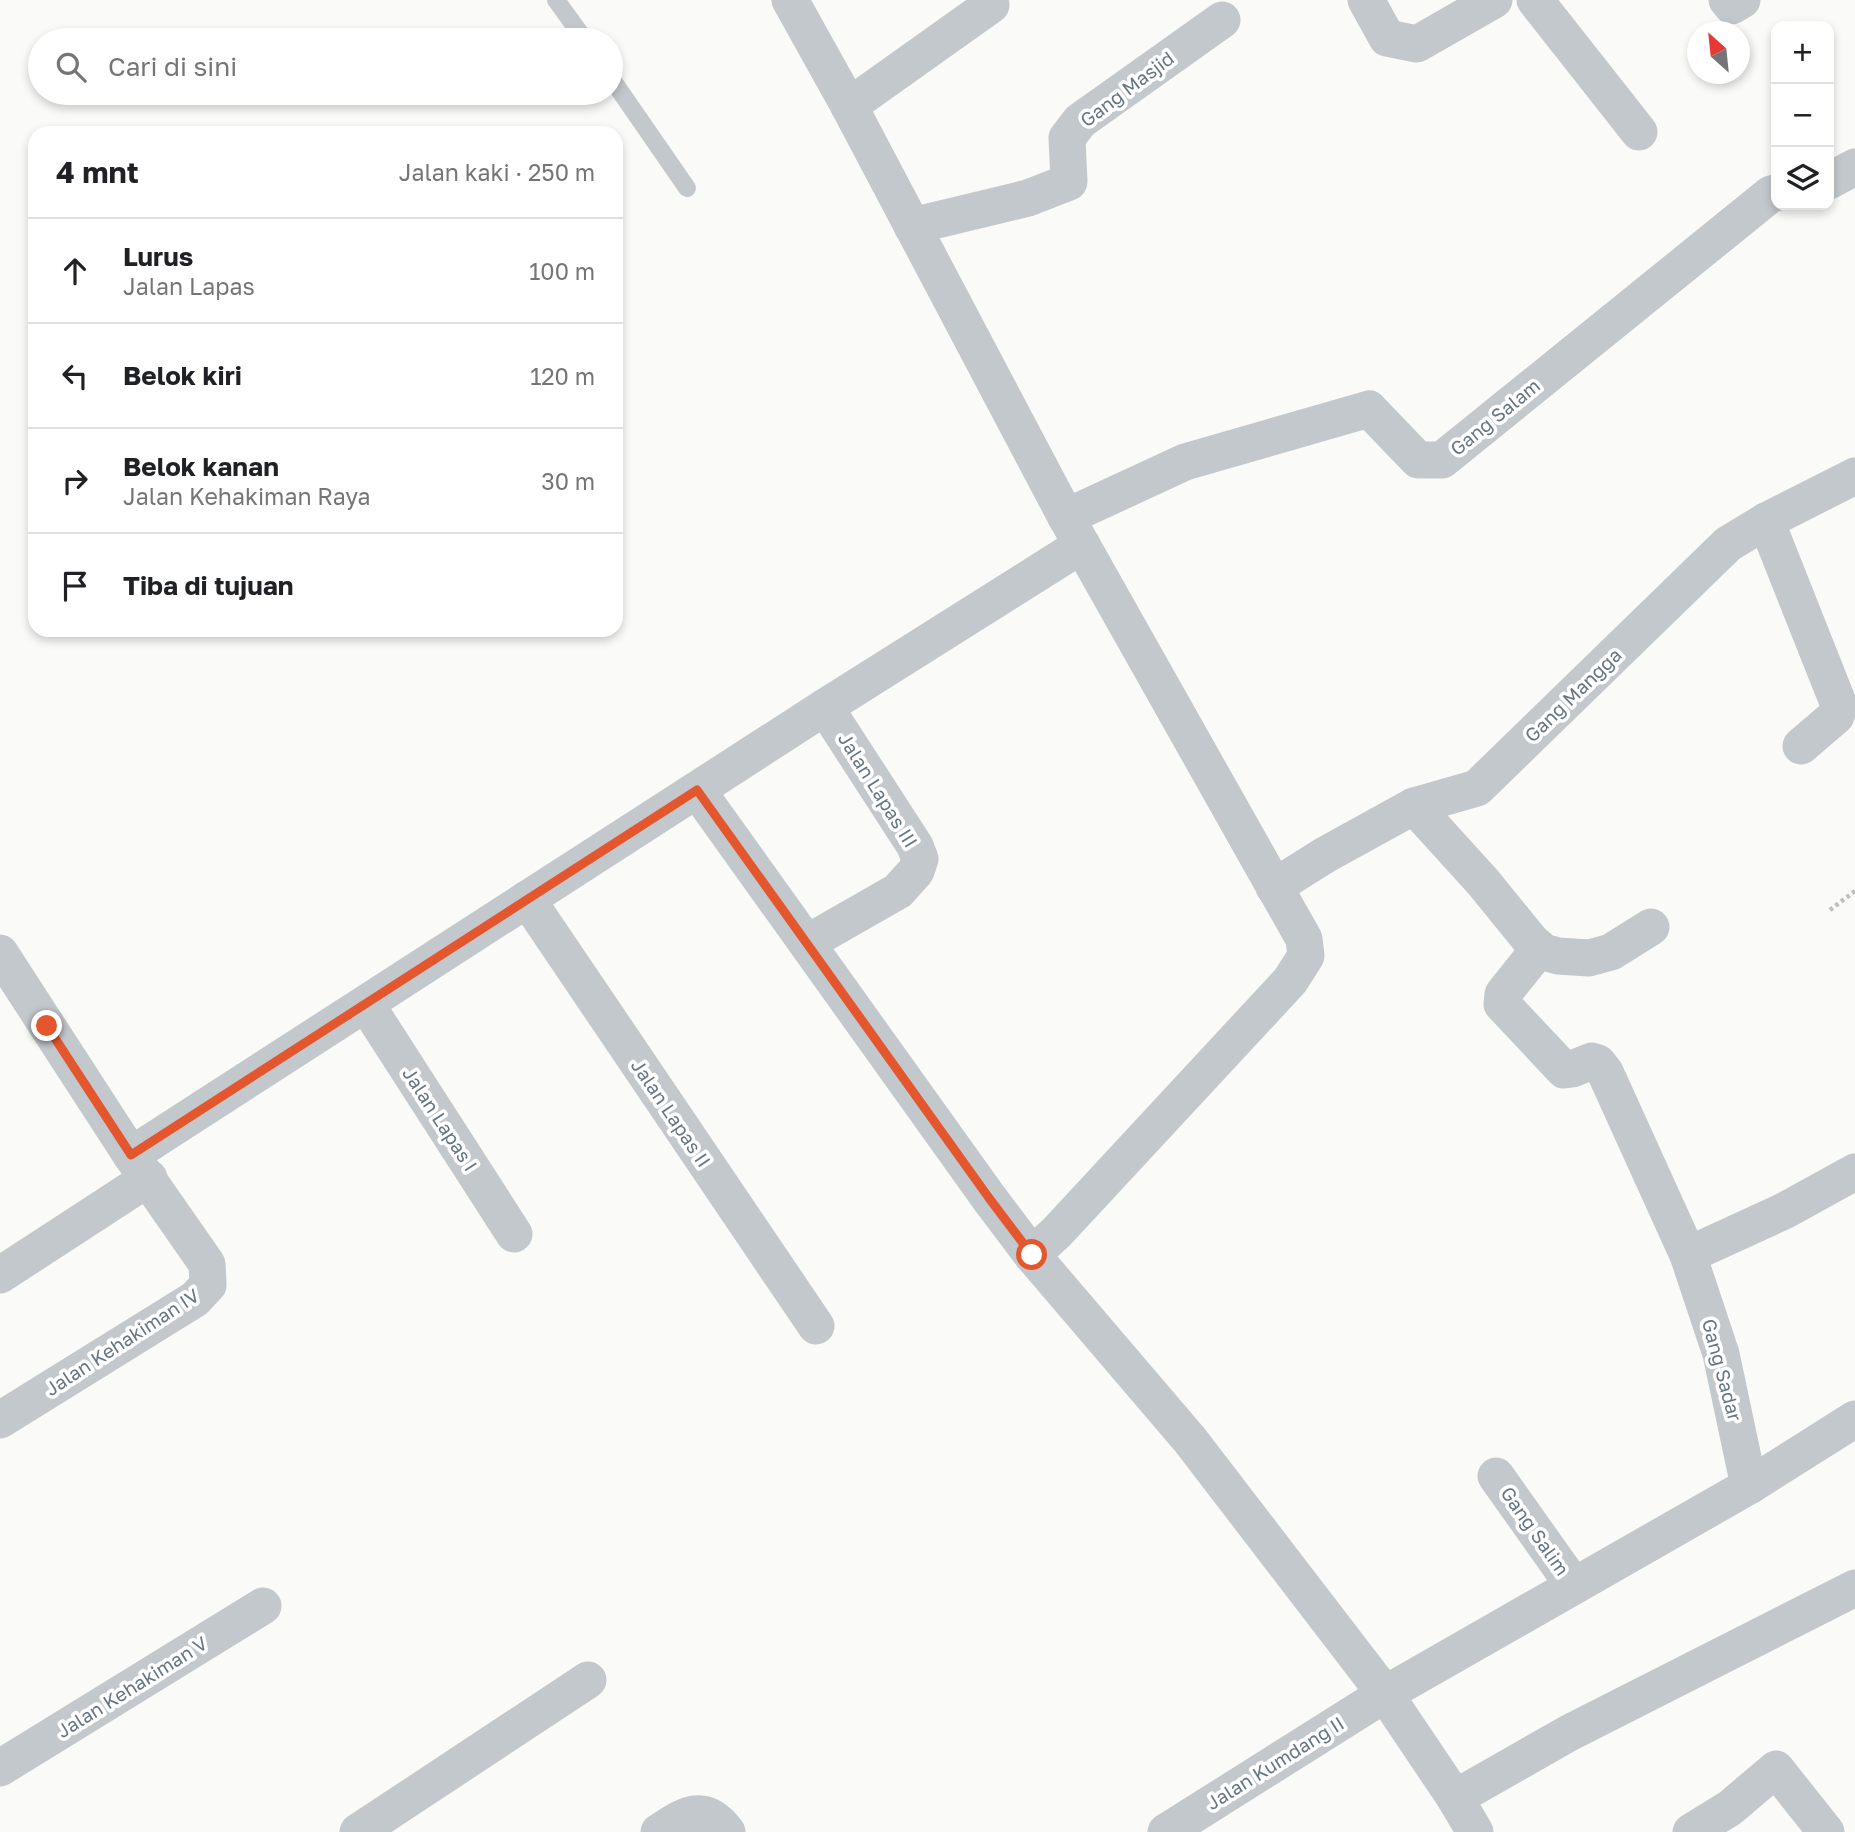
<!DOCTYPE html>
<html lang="id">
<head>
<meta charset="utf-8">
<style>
	:root { --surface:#fff; --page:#f2f2f2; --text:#202124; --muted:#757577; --line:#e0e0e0 }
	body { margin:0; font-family:"Golos Text",sans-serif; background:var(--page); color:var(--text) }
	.controls { position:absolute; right:21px; top:21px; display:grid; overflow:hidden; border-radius:14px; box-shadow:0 4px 10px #0003 }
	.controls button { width:63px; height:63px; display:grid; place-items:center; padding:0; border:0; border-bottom:2px solid var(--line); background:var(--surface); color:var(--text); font:35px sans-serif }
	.compass { position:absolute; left:1687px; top:21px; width:63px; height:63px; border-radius:50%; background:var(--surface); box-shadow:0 4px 10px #0003; rotate:333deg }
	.stop { position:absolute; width:21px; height:21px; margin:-16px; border:5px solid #e4572e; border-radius:50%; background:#fff }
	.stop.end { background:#e4572e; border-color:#fff; box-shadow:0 2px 7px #0008 }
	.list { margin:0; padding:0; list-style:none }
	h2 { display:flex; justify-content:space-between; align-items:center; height:91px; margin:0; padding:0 28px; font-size:30px }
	h2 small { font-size:23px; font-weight:400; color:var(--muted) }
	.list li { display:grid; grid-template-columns:46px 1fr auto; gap:21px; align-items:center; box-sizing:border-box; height:105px; padding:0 28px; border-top:2px solid var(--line) }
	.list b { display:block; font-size:26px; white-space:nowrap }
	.list p { margin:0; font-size:23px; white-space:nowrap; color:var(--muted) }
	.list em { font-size:23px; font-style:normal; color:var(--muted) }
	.icon { flex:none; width:38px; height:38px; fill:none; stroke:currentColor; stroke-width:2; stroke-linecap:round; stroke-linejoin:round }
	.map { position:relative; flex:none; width:1855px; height:1832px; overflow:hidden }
	.search { position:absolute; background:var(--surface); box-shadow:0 4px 10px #0003; left:28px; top:28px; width:595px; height:77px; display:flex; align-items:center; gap:18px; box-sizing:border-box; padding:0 24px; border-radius:38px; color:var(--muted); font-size:26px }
	.panel { position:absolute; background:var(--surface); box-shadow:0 4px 10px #0003; left:28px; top:126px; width:595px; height:511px; border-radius:21px }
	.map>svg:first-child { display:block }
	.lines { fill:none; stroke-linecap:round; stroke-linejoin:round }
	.path { stroke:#bbbfc2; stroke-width:4.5; stroke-dasharray:3.5 3.5; stroke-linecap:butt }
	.service { stroke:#c3c8cc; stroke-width:18 }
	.minor { stroke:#c3c8cc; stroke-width:37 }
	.route { stroke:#e4572e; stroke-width:9 }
	.labels { text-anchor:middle; stroke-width:7; stroke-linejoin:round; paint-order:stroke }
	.street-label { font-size:19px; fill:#657683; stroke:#fff }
</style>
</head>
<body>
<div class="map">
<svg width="1855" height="1832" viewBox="0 0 1855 1832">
	<rect width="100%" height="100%" fill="#fafaf8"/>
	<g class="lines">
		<polyline class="path" points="1830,910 1855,891"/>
		<g class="service">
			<polyline points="556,0 585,40"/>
			<polyline points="611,78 687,188"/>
		</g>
		<g class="minor">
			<polyline points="790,0 849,106 1066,517 1304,939 1306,956 1290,981 1057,1232 1032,1255"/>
			<polyline points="1366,0 1387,38 1417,44 1494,0"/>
			<polyline points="1535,0 1639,132"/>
			<polyline points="1727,0 1732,6 1742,0"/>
			<polyline points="849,106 991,5"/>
			<polyline points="1829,181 1855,167"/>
			<polyline points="912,226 1028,198 1069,182 1067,138 1080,121 1222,20"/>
			<polyline points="1066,517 1185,462 1369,409 1418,460 1442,460 1771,194 1776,193"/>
			<polyline points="1766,521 1839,705 1836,716 1801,746"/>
			<polyline points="697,790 989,1198 1032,1255 1190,1440 1385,1694 1455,1798 1475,1832"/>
			<polyline points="1414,806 1483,882 1531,941 1544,952 1558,956 1589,958 1611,952 1651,927"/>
			<polyline points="1274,887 1325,855 1414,806 1477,788 1728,544 1766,521 1855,476"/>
			<polyline points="527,899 816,1326"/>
			<polyline points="807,943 898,891 916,871 920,859 915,846 825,707"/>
			<polyline points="1539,949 1503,994 1502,1004 1564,1070 1572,1069 1592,1061 1598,1063 1605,1072 1688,1255 1721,1354 1749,1486"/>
			<polyline points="0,953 131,1155 207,1264 208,1285 195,1299 0,1420"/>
			<polyline points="366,1004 514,1234"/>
			<polyline points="131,1155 825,707 1082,545"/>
			<polyline points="1688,1255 1784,1211 1855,1172"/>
			<polyline points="0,1275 149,1178"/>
			<polyline points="1496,1476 1574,1586"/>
			<polyline points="0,1768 263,1606"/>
			<polyline points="1455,1798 1569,1733 1855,1588"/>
			<polyline points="358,1832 588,1680"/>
			<path d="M659 1832C685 1815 704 1801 727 1832"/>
			<polyline points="1166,1832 1385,1694 1749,1486 1855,1419"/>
			<polyline points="1691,1832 1730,1808 1776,1769 1826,1832"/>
		</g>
	</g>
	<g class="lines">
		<polyline class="route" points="47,1026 131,1155 697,790 989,1198 1032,1255"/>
	</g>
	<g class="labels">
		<g class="street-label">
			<text transform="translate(1127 89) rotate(-37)" y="7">Gang Masjid</text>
			<text transform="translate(1495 417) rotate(-39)" y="7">Gang Salam</text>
			<text transform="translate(1573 695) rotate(-44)" y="7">Gang Mangga</text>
			<text transform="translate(878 790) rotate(58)" y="7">Jalan Lapas III</text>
			<text transform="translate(671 1113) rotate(56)" y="7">Jalan Lapas II</text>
			<text transform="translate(440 1119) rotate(57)" y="7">Jalan Lapas I</text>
			<text transform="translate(122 1342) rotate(-33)" y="7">Jalan Kehakiman IV</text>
			<text transform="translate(1722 1370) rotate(75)" y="7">Gang Sadar</text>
			<text transform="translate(1535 1531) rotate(55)" y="7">Gang Salim</text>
			<text transform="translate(132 1687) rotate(-32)" y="7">Jalan Kehakiman V</text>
			<text transform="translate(1275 1763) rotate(-32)" y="7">Jalan Kumdang II</text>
		</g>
	</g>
</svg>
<div class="controls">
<button>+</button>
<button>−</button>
<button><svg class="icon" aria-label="layers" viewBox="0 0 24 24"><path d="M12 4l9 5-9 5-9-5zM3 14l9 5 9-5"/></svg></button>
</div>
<svg class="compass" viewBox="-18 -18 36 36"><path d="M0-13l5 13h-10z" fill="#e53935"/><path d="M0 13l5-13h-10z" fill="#757577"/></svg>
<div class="stop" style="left:1032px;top:1255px"></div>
<div class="stop end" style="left:47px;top:1026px"></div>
<div class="search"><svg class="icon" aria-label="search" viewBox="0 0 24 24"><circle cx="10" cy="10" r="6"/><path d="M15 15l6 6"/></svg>Cari di sini</div>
<section class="panel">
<h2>4 mnt<small>Jalan kaki · 250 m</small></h2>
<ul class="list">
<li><svg class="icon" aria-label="ahead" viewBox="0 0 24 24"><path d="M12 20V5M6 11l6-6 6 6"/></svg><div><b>Lurus</b><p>Jalan Lapas</p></div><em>100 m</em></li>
<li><svg class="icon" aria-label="left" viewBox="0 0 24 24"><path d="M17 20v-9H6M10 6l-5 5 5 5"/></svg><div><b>Belok kiri</b></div><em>120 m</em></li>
<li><svg class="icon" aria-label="right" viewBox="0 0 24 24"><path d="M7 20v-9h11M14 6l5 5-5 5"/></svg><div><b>Belok kanan</b><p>Jalan Kehakiman Raya</p></div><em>30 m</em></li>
<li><svg class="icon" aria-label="arrive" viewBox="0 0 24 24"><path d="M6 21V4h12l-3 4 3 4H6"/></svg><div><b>Tiba di tujuan</b></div></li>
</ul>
</section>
</div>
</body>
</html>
